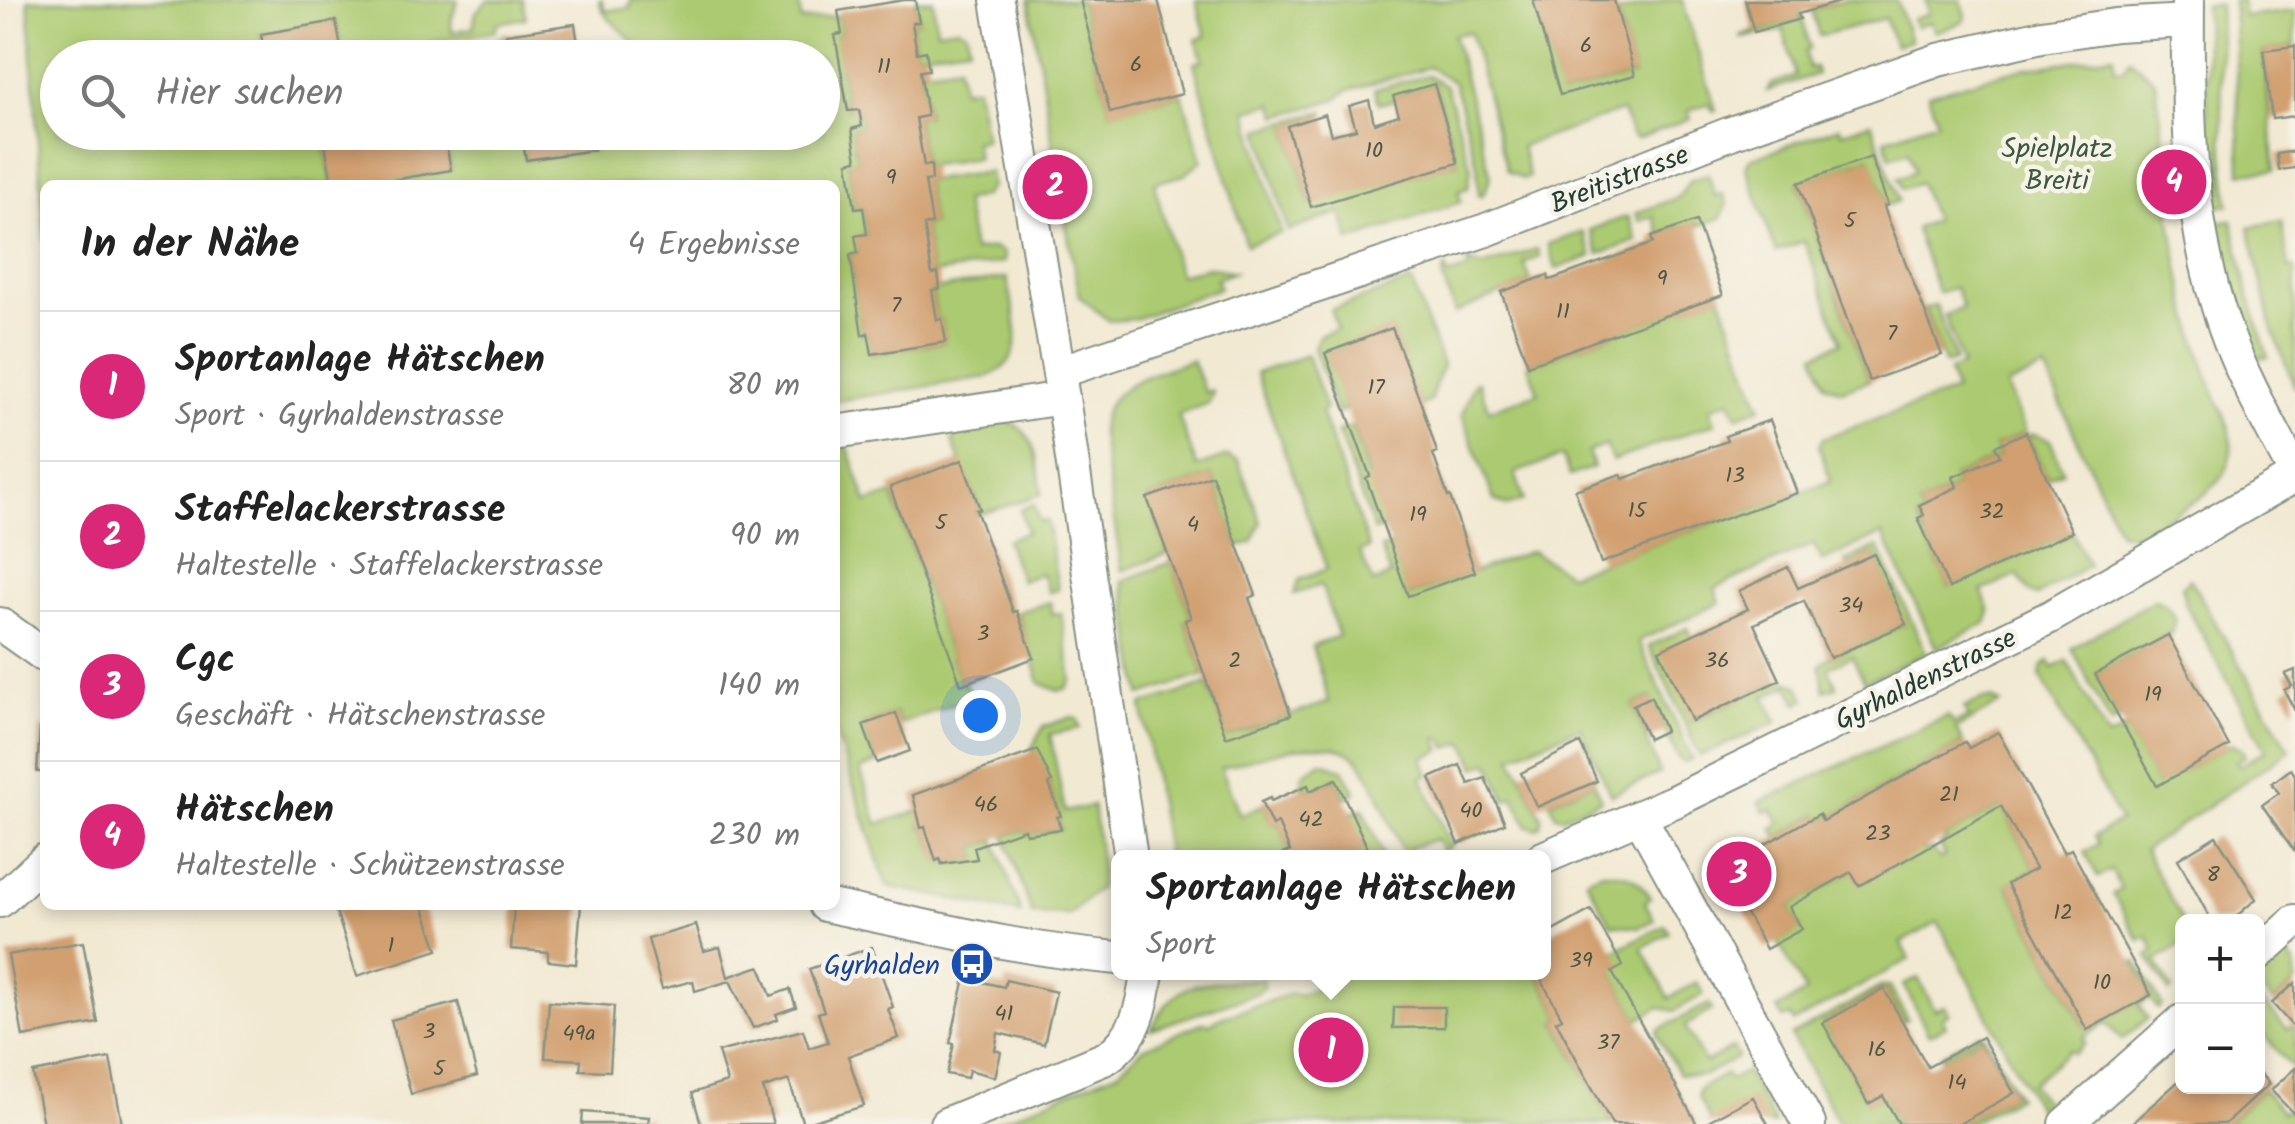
<!DOCTYPE html>
<html lang="de">
<head>
<meta charset="utf-8">
<style>
	:root { --surface:#fff; --page:#f6f6f6; --text:#222; --muted:#767676; --line:#e0e0e0; --accent:#db2777 }
	body { margin:0; font-family:Kalam,sans-serif; background:var(--page); color:var(--text) }
	.controls { position:absolute; right:30px; bottom:30px; display:grid; overflow:hidden; border-radius:15px; box-shadow:0 5px 15px #0003 }
	.controls button { width:90px; height:90px; display:grid; place-items:center; padding:0; border:0; border-bottom:2px solid var(--line); background:var(--surface); color:var(--text); font:50px sans-serif }
	.you { position:absolute; left:980px; top:715px; width:35px; height:35px; margin:-25px; border:8px solid #fff; border-radius:50%; background:#1a73e8; box-shadow:0 0 0 15px #1a73e833 }
	.badge { display:grid; place-items:center; width:65px; height:65px; border-radius:50%; background:var(--accent); color:#fff; font-size:32px; font-weight:700 }
	.pin { position:absolute; translate:-50% -50%; border:5px solid #fff; box-shadow:0 2px 10px #0006 }
	.popup { position:absolute; left:1111px; top:850px; width:440px; height:130px; box-sizing:border-box; display:grid; place-content:center; border-radius:15px; background:var(--surface); filter:drop-shadow(0 2px 8px #0005); font-size:32px; white-space:nowrap; color:var(--muted) }
	.popup b { font-size:38px; color:var(--text) }
	.popup::after { content:''; position:absolute; left:50%; top:100%; margin-left:-20px; border:20px solid transparent; border-top-color:var(--surface) }
	.list { margin:0; padding:0; list-style:none }
	h2 { display:flex; justify-content:space-between; align-items:center; height:130px; margin:0; padding:0 40px; font-size:42px }
	h2 small { font-size:32px; font-weight:400; color:var(--muted) }
	.list li { display:grid; grid-template-columns:65px 1fr auto; gap:30px; align-items:center; box-sizing:border-box; height:150px; padding:0 40px; border-top:2px solid var(--line) }
	.list b { display:block; font-size:38px; white-space:nowrap }
	.list p { margin:0; font-size:32px; white-space:nowrap; color:var(--muted) }
	.list em { font-size:32px; font-style:normal; color:var(--muted) }
	.icon { flex:none; width:55px; height:55px; fill:none; stroke:currentColor; stroke-width:2; stroke-linecap:round; stroke-linejoin:round }
	.map { position:relative; flex:none; width:2295px; height:1124px; overflow:hidden }
	.search { position:absolute; background:var(--surface); box-shadow:0 5px 15px #0003; left:40px; top:40px; width:800px; height:110px; display:flex; align-items:center; gap:25px; box-sizing:border-box; padding:0 35px; border-radius:55px; color:var(--muted); font-size:38px }
	.panel { position:absolute; background:var(--surface); box-shadow:0 5px 15px #0003; left:40px; top:180px; width:800px; height:730px; border-radius:15px }
	.map>svg:first-child { display:block }
	.green { fill:#acca71; stroke:#668452; stroke-width:2.5 }
	.building { fill:#d19f6f }
	.lines { fill:none; stroke-linecap:round; stroke-linejoin:round }
	.minor-casing { stroke:#889384; stroke-width:36 }
	.minor { stroke:#fff; stroke-width:32 }
	.labels { text-anchor:middle; stroke-width:9; stroke-linejoin:round; paint-order:stroke }
	.number-label { font-size:22px; fill:#4c5643 }
	.park-label { font-size:28px; fill:#3b5940; stroke:#f7f3e8 }
	.street-label { font-size:28px; fill:#1f3d34; stroke:#f7f3e8 }
	.transit-label { font-size:28px; fill:#164399; stroke:#f7f3e8; text-anchor:end }
</style>
</head>
<body>
<div class="map">
<svg width="2295" height="1124" viewBox="0 0 2295 1124">
	<rect width="100%" height="100%" fill="#f7f3e8"/>
	<filter id="ink" filterUnits="userSpaceOnUse"><feTurbulence type="fractalNoise" baseFrequency=".01" numOctaves="2"/><feDisplacementMap in="SourceGraphic" scale="20" xChannelSelector="R" yChannelSelector="G"/><feConvolveMatrix kernelMatrix="1 2 1 2 8 2 1 2 1" color-interpolation-filters="sRGB"/></filter>
	<filter id="wash" filterUnits="userSpaceOnUse"><feTurbulence type="fractalNoise" baseFrequency=".0048" numOctaves="4" result="noise"/><feDisplacementMap in="SourceGraphic" scale="40" xChannelSelector="R" yChannelSelector="G"/><feGaussianBlur stdDeviation="2.25" result="paint"/><feColorMatrix in="noise" values="0 0 0 0 0 0 0 0 0 0 0 0 0 0 0 0 0 1.4 0 .05"/><feComposite in="paint" operator="in"/></filter>
	<g filter="url(#wash)">
		<rect width="100%" height="100%" fill="#f2e9d3"/>
		<g class="green">
			<polygon points="28,0 458,0 451,21 452,32 473,28 476,12 488,0 523,0 526,18 497,23 496,29 491,32 421,44 421,50 374,57 343,57 336,21 261,34 265,57 58,58 58,132 323,133 332,185 45,185 45,242"/>
			<path d="M599 0H602L605 11 630 7V0H799L801 21 839 16 842 34 836 35 847 110H859L862 126 852 129 857 160 848 163 855 208 863 207 867 234 856 236 858 253 850 255 862 334 868 333 872 354 945 342 942 320H937L932 290 1007 278C1013 316 1033 360 986 377L835 401V185H364L451 170 444 133H521L526 160 594 150 592 133 822 132V58L640 57C635 31 604 26 599 0Z"/>
			<polygon points="915,0 933,0 937,30 958,27 967,32 969,46 917,53 912,23 919,21"/>
			<polygon points="1029,0 1080,0 1110,112 1182,94 1202,160 1184,175 1154,183 1179,275 1208,267 1234,272 1216,279 1219,288 1135,319 1109,321 1080,297 1065,220 1073,218 1069,195 1061,195"/>
			<polygon points="1196,0 1534,0 1561,95 1634,75 1618,13 1663,0 1682,0 1716,110 1713,111 1709,103 1688,111 1691,119 1636,139 1631,134 1622,111 1521,146 1529,177 1523,179 1507,171 1470,32 1453,35 1491,177 1483,195 1479,195 1477,165 1454,83 1429,67 1348,90 1334,100 1278,116 1273,103 1247,110 1281,233 1246,245 1194,63 1203,60 1196,40 1206,36"/>
			<polygon points="1846,0 1897,0 1910,41 1895,46 1885,18 1819,36 1812,10"/>
			<polygon points="1925,0 1961,0 1966,16 1964,22 1935,32 1931,22 1916,27 1913,19 1929,14"/>
			<polygon points="2233,0 2242,0 2243,17 2295,11 2295,46 2263,51 2275,170 2241,173"/>
			<polygon points="2205,5 2219,5 2223,154 2229,205 2214,208 2208,155"/>
			<polygon points="1801,13 1810,48 1805,51 1809,68 1815,67 1817,74 1767,91 1771,84 1796,76 1783,30 1741,38 1742,35 1800,19"/>
			<polygon points="506,34 510,57 433,57 432,53 495,41"/>
			<path d="M2114 55 2115 69 2123 70 2130 59 2155 81 2164 144 2154 145 2156 170 2166 171C2168 211 2176 253 2184 293 2191 322 2200 353 2210 382 2219 407 2239 434 2229 463 2217 498 2163 518 2133 536L2119 532 2045 369 2006 386 2026 432 1995 446 2000 456 1953 477 1957 487 1919 505 1924 515 1918 519 1949 587 2072 532 2088 565 2037 596 2029 592 2018 575 1982 591 1990 612 1986 623 1936 648 1883 534 1822 561 1814 544 1715 588 1720 603 1638 641 1692 759 1684 762 1678 758 1650 697 1633 705 1660 773 1611 795 1580 727 1512 756 1542 818 1541 826 1536 829 1528 826 1514 797 1506 800 1490 762 1476 767 1465 742 1447 748 1443 738 1437 739 1441 750 1423 758 1429 775 1422 778 1451 846 1442 851 1437 839 1409 848 1411 857H1405C1393 831 1378 786 1362 764 1335 726 1258 758 1221 768L1240 815 1263 805 1272 825 1278 823 1290 851 1285 857H1167L1142 705 1207 684 1227 737 1329 702 1312 646 1339 636 1321 585 1294 594 1299 580 1327 569 1256 373 1307 355 1326 409 1321 412 1369 548 1360 552 1373 583 1391 575 1381 549 1391 546 1409 596 1531 551 1569 574 1831 481 1819 446 1823 438 1955 391 1948 372 1962 365 1945 315 1963 308 1955 287 1938 293 1915 229 1934 220 1920 183 1902 189 1898 178 1915 171 1908 151 1890 157 1885 139 1937 121 1928 94 2009 71Z"/>
			<polygon points="958,65 962,89 976,87 985,139 974,141 977,158 924,166 916,118 927,116 920,71"/>
			<polygon points="1428,75 1446,86 1471,168 1468,188 1458,191 1461,202 1350,241 1341,212 1288,231 1260,129 1324,111 1325,114 1287,126 1310,204 1458,163 1434,84 1394,96 1394,100 1379,104 1375,89"/>
			<polygon points="1871,122 1899,201 1888,205 1870,157 1798,184 1869,381 1841,390 1826,384 1815,354 1842,342 1804,241 1776,252 1746,166 1750,159 1839,127 1842,133"/>
			<polygon points="989,172 991,186 984,196 964,201 973,251 994,248 1003,253 1004,262 932,274 924,225 932,224 925,181"/>
			<polygon points="1708,174 1715,196 1723,194 1727,204 1721,218 1698,226 1696,222 1660,234 1654,216 1639,221 1636,213 1679,197 1689,181"/>
			<polygon points="1628,216 1637,241 1599,254 1590,230"/>
			<polygon points="2232,220 2249,296 2268,357 2263,358 2249,352 2225,266 2216,222"/>
			<polygon points="2282,221 2289,268 2294,267 2295,271 2295,388 2271,324 2249,227"/>
			<polygon points="1583,232 1592,256 1556,269 1548,244"/>
			<polygon points="1537,249 1540,257 1524,263 1531,281 1455,313 1442,276 1445,268 1448,276 1469,269 1467,261 1483,267"/>
			<polygon points="1409,282 1412,283 1442,365 1430,401 1420,406 1392,329 1326,353 1346,410 1337,413 1314,348 1319,336 1337,329 1331,310"/>
			<polygon points="1720,295 1761,407 1737,416 1730,400 1710,408 1715,423 1612,461 1606,445 1588,452 1593,467 1570,476 1562,456 1515,473 1524,500 1507,506 1494,500 1462,414 1474,384 1478,382 1489,410 1538,393 1528,365"/>
			<polygon points="1936,305 1955,360 1945,364 1925,309"/>
			<path d="M1192 360 1205 393 1212 390 1213 393 1209 403 1178 415 1197 467 1227 456 1238 461 1261 522 1252 542 1238 547 1212 475 1148 498 1168 554 1122 571 1101 435C1100 384 1154 374 1192 360Z"/>
			<path d="M1006 421C1039 432 1037 465 1042 494L978 515 976 510 980 508 952 441 961 427 963 434 985 431 984 424Z"/>
			<polygon points="1352,427 1385,528 1374,531 1338,432"/>
			<polygon points="2033,434 2050,440 2063,471 2047,478 2028,436"/>
			<polygon points="847,445 867,503 892,494 961,684 965,683 969,692 965,700 900,724 896,713 863,725 877,763 860,770 878,824 919,811 921,828 925,827 937,860 940,859 943,864 977,859 974,847 995,840 1021,913 887,886 835,730 835,447"/>
			<polygon points="1034,504 1040,522 1047,521 1058,590 1049,592 1042,573 1021,581 1006,540 1027,532 1020,510"/>
			<polygon points="1878,547 1926,653 1865,682 1852,656 1828,668 1837,687 1825,691 1820,666 1827,659 1905,624 1874,554 1848,565 1845,561"/>
			<polygon points="1171,562 1191,618 1185,621 1204,675 1141,695 1123,581"/>
			<polygon points="2190,579 2290,750 2144,850 2183,922 2182,944 2156,961 2172,989 2169,992 2148,956 2155,950 2147,936 2139,940 2113,894 2121,889 2111,870 2098,877 2085,852 2098,844 2094,836 2120,821 2040,675 2042,667 2049,661 2053,668 2067,661 2108,738 2126,729 2157,785 2232,744 2241,748 2245,756 2236,761 2239,766 2266,750 2185,603 2182,587"/>
			<path d="M2154 600C2166 603 2172 611 2175 623L2171 633 2096 674 2120 719 2111 724 2072 648Z"/>
			<polygon points="1050,602 1052,614 1061,613 1072,680 1067,688 1058,691 1040,683 1018,612"/>
			<polygon points="1688,628 1691,635 1692,721 1783,679 1798,685 1806,700 1798,703 1789,685 1765,696 1777,722 1700,756 1649,646"/>
			<polygon points="1991,699 2001,703 1956,729 1963,743 1823,821 1818,814 1778,837 1773,828 1780,823 1772,809 1765,812 1759,802 1948,716 1954,724 1968,717 1964,708 1981,700"/>
			<polygon points="1072,717 1078,720 1080,728 1050,734 1065,812 1093,806 1101,867 1100,887 1070,915 1032,914 1005,836 1024,829 1027,834 1061,829 1057,817 1060,815 1049,784 1051,782 1032,748 1043,727"/>
			<polygon points="1322,762 1343,769 1356,793 1345,798 1336,779 1310,791 1307,785 1302,787 1303,774"/>
			<polygon points="1594,782 1601,800 1562,817 1556,815 1550,802"/>
			<polygon points="2001,806 2035,869 2007,885 2086,1029 2151,995 2133,962 2136,961 2162,1005 2158,1009 2149,998 2139,1006 2148,1018 2122,1040 2106,1022 2082,1039 2085,1043 2074,1054 2070,1050 2031,1084 2045,1102 2037,1108 1938,922 1901,943 1910,959 1794,1022 1790,1016 1783,1019 1777,1009 1806,992 1778,942 1801,928 1789,907 1851,872 1924,849 1926,852 1933,849 1939,859 1945,856 1940,844 1946,841 1944,838"/>
			<polygon points="1363,809 1384,857 1349,858 1351,813"/>
			<path d="M1603 872C1626 871 1639 879 1650 898L1645 902 1654 920 1639 927 1611 924 1586 879Z"/>
			<polygon points="1665,925 1669,932 1642,948 1669,998 1697,982 1704,994 1674,1011 1660,1007 1638,1019 1612,972 1614,951"/>
			<polygon points="2283,951 2295,964 2295,983 2273,1002 2258,984 2258,974"/>
			<polygon points="1350,972 1537,973 1562,1018 1556,1022 1612,1124 992,1124 1119,1071 1143,1048 1204,1022 1210,1024 1219,1018 1293,993 1300,995"/>
			<polygon points="1918,978 1935,1010 1945,1006 1950,1014 1942,1018 1946,1026 1929,1035 1904,985"/>
			<path d="M1262 979 1264 986 1258 993 1151 1029C1180 972 1205 985 1262 979Z"/>
			<polygon points="1882,986 1890,986 1907,1019 1903,1021 1884,989 1823,1023 1868,1103 1883,1096 1899,1124 1839,1124 1791,1036"/>
			<polygon points="2258,996 2287,1029 2292,1026 2295,1029 2295,1070 2258,1029"/>
			<polygon points="1709,1004 1712,1010 1685,1026 1705,1063 1733,1048 1738,1057 1703,1076 1679,1074 1657,1034 1658,1030"/>
			<polygon points="1978,1034 1984,1035 2018,1096 1968,1124 1959,1124 2014,1093 1982,1037 1943,1059 1941,1055"/>
			<polygon points="1746,1072 1775,1124 1710,1120 1698,1097 1699,1089 1726,1074 1730,1080"/>
			<polygon points="2263,1090 2283,1112 2289,1108 2295,1115 2295,1124 2225,1124"/>
		</g>
		<g id="blocks">
			<g class="building">
				<polygon points="904,0 915,0 919,22 912,23 917,53 926,51 929,70 920,71 927,116 916,118 924,166 931,165 932,180 925,181 932,224 924,225 932,274 938,273 940,289 932,290 937,320 942,319 946,342 872,354 868,333 862,335 850,255 858,253 855,236 867,234 863,207 855,208 848,162 857,160 852,129 862,126 859,110 848,111 835,35 842,34 838,11"/>
				<polygon points="1080,0 1158,0 1182,94 1110,113"/>
				<polygon points="1533,0 1614,0 1635,75 1560,95"/>
				<polygon points="1745,0 1842,0 1843,1 1798,14 1800,19 1754,32"/>
				<polygon points="336,21 343,58 265,58 261,34"/>
				<polygon points="575,24 580,58 510,58 506,34"/>
				<polygon points="2295,46 2295,116 2272,119 2263,50"/>
				<polygon points="1434,84 1458,163 1311,207 1287,126 1325,114 1331,135 1356,129 1349,106 1369,100 1374,123 1399,115 1393,96"/>
				<polygon points="323,132 444,132 451,170 364,185 332,185"/>
				<polygon points="521,132 592,132 594,150 526,160"/>
				<polygon points="2295,151 2295,168 2279,170 2277,154"/>
				<polygon points="1871,157 1888,205 1884,206 1886,213 1942,355 1869,381 1798,183"/>
				<polygon points="1696,221 1723,295 1528,365 1501,292 1548,275 1549,280 1553,279 1653,243 1651,237"/>
				<polygon points="1392,328 1421,403 1437,452 1433,454 1448,497 1450,496 1475,572 1408,596 1366,478 1370,476 1325,353"/>
				<polygon points="1770,420 1797,493 1601,563 1575,490 1621,474 1623,479 1674,460 1727,441 1725,436"/>
				<polygon points="2026,432 2072,532 1949,588 1918,518 1924,515 1919,505 1957,487 1953,477 2000,456 1995,446"/>
				<polygon points="962,460 980,509 976,510 1010,603 1013,612 1017,611 1034,658 961,685 890,487"/>
				<polygon points="1212,475 1256,595 1249,598 1291,715 1226,737 1185,620 1191,618 1147,498"/>
				<polygon points="1874,554 1906,624 1830,658 1804,601 1779,612 1754,624 1780,680 1692,721 1659,650 1748,609 1739,591 1788,567 1798,588"/>
				<polygon points="2168,635 2229,746 2157,786 2095,674"/>
				<polygon points="2295,670 2295,711 2284,690 2292,686 2285,674"/>
				<polygon points="1651,697 1665,731 1648,739 1633,705"/>
				<polygon points="896,713 910,751 877,763 863,725"/>
				<polygon points="40,728 45,728 45,772 37,772"/>
				<polygon points="1998,732 2064,853 2071,849 2151,995 2087,1030 2007,884 2035,869 2001,806 1859,886 1851,872 1789,907 1802,929 1766,949 1721,869 1819,814 1823,821 1965,742 1969,748"/>
				<polygon points="1580,743 1597,781 1537,807 1521,773"/>
				<polygon points="1037,750 1052,782 1049,784 1061,816 1057,817 1061,829 1026,834 1024,829 974,847 977,859 942,864 940,859 936,861 925,827 921,828 913,795"/>
				<polygon points="1460,765 1469,784 1485,778 1505,823 1459,844 1430,778"/>
				<polygon points="2291,769 2295,775 2295,852 2262,805 2279,793 2272,783"/>
				<polygon points="1336,779 1368,849 1349,858 1285,858 1283,854 1290,851 1278,823 1272,826 1261,802 1270,798 1271,801 1308,785 1310,791"/>
				<polygon points="2216,836 2256,899 2230,922 2212,922 2178,859"/>
				<polygon points="334,905 423,905 438,950 357,976"/>
				<polygon points="514,905 581,905 576,964 548,961 548,952 511,949"/>
				<polygon points="1591,910 1623,966 1612,972 1697,1124 1612,1124 1556,1021 1562,1018 1537,972 1544,972 1544,936"/>
				<polygon points="696,925 704,951 720,947 728,977 760,966 771,996 790,989 796,1007 776,1014 778,1019 753,1028 730,981 695,991 693,981 662,989 648,939"/>
				<polygon points="83,942 98,1023 23,1037 8,955"/>
				<polygon points="872,947 893,1007 888,1009 899,1038 848,1056 864,1106 803,1124 789,1080 763,1088 773,1124 701,1124 692,1093 727,1082 718,1052 803,1030 809,1048 828,1042 818,1013 824,1011 809,969"/>
				<polygon points="965,978 1004,987 1006,980 1056,992 1044,1044 998,1033 995,1050 1001,1052 995,1077 969,1070 967,1078 947,1074 954,1044 950,1043"/>
				<polygon points="2295,983 2295,1029 2272,1003"/>
				<polygon points="1884,989 1928,1067 1982,1037 2014,1093 1959,1124 1899,1124 1883,1096 1868,1104 1823,1023"/>
				<polygon points="549,1001 614,1006 610,1071 580,1070 581,1060 545,1058"/>
				<polygon points="458,1002 477,1076 411,1094 391,1020"/>
				<polygon points="1394,1007 1444,1007 1444,1027 1393,1028"/>
				<polygon points="110,1058 122,1124 43,1124 33,1073"/>
				<polygon points="2295,1068 2295,1115 2271,1090"/>
				<polygon points="2258,1071 2269,1084 2225,1124 2131,1124 2182,1078 2182,1086 2258,1086"/>
				<polygon points="1753,1097 1768,1124 1704,1124 1710,1120"/>
				<polygon points="583,1112 649,1117 648,1124 582,1124"/>
			</g>
		</g>
	</g>
	<g filter="url(#ink)">
		<use href="#blocks" fill-opacity="0" stroke="#889384" stroke-width="2.5"/>
		<g class="lines">
			<g class="minor-casing">
				<g id="minor">
					<polyline points="997,0 1063,398 1131,858"/>
					<path d="M2188 2C2187 109 2188 226 2225 328 2243 379 2270 425 2295 473"/>
					<polyline points="1059,372 1486,230 1731,133 1938,60 2042,36 2116,25 2187,21"/>
					<polyline points="835,432 1063,398"/>
					<polyline points="0,624 45,656"/>
					<polyline points="1640,817 1809,1124"/>
					<polyline points="1543,858 1675,801 2050,617 2295,476"/>
					<polyline points="0,901 45,860"/>
					<path d="M825 905C923 925 1019 950 1118 958"/>
					<polyline points="2258,954 2295,921"/>
					<path d="M946 1124 1106 1058C1136 1038 1143 1006 1147 972"/>
					<polyline points="2066,1124 2182,1021"/>
				</g>
			</g>
			<use href="#minor" class="minor"/>
		</g>
	</g>
	<defs>
		<g id="bus-disc" transform="scale(2.25)"><circle r="9.5" fill="#1a4fb4" stroke="#f7f3e8"/><path d="M-5-6H5V4H4V6H2V4H-2V6H-4V4H-5ZM-3.5-4V0h7V-4ZM-3.5 1.2v1.5H-2V1.2ZM2 1.2v1.5H3.5V1.2Z" fill="#fff"/></g>
	</defs>
	<g fill-rule="evenodd">
		<use href="#bus-disc" x="972" y="964"/>
	</g>
	<g class="labels">
		<g class="number-label">
			<text x="1586" y="52">6</text>
			<text x="1136" y="71">6</text>
			<text x="884" y="73">11</text>
			<text x="1374" y="157">10</text>
			<text x="891" y="184">9</text>
			<text x="1850" y="227">5</text>
			<text x="1662" y="285">9</text>
			<text x="896" y="312">7</text>
			<text x="1563" y="318">11</text>
			<text x="1892" y="340">7</text>
			<text x="1376" y="394">17</text>
			<text x="1735" y="482">13</text>
			<text x="1637" y="517">15</text>
			<text x="1992" y="518">32</text>
			<text x="1418" y="521">19</text>
			<text x="941" y="529">5</text>
			<text x="1193" y="531">4</text>
			<text x="1851" y="612">34</text>
			<text x="983" y="640">3</text>
			<text x="1235" y="667">2</text>
			<text x="1717" y="667">36</text>
			<text x="2153" y="701">19</text>
			<text x="1949" y="801">21</text>
			<text x="986" y="811">46</text>
			<text x="1471" y="817">40</text>
			<text x="1311" y="826">42</text>
			<text x="1878" y="840">23</text>
			<text x="2213" y="881">8</text>
			<text x="2063" y="919">12</text>
			<text x="391" y="952">1</text>
			<text x="1581" y="967">39</text>
			<text x="2102" y="989">10</text>
			<text x="1004" y="1020">41</text>
			<text x="429" y="1038">3</text>
			<text x="579" y="1040">49a</text>
			<text x="1608" y="1049">37</text>
			<text x="1877" y="1056">16</text>
			<text x="439" y="1075">5</text>
			<text x="1957" y="1089">14</text>
		</g>
		<g class="park-label">
			<text x="2057" y="157">Spielplatz<tspan x="2057" dy="32">Breiti</tspan></text>
		</g>
		<g class="street-label">
			<text transform="translate(1619 178) rotate(-21)" y="10">Breitistrasse</text>
			<text transform="translate(1925 678) rotate(-26)" y="10">Gyrhaldenstrasse</text>
		</g>
		<g class="transit-label">
			<text x="940" y="974">Gyrhalden</text>
		</g>
	</g>
</svg>
<div class="controls">
<button>+</button>
<button>−</button>
</div>
<div class="you"></div>
<div class="pin badge" style="left:1331px;top:1050px">1</div>
<div class="popup"><b>Sportanlage Hätschen</b>Sport</div>
<div class="pin badge" style="left:1055px;top:187px">2</div>
<div class="pin badge" style="left:1739px;top:874px">3</div>
<div class="pin badge" style="left:2174px;top:182px">4</div>
<div class="search"><svg class="icon" aria-label="search" viewBox="0 0 24 24"><circle cx="10" cy="10" r="6"/><path d="M15 15l6 6"/></svg>Hier suchen</div>
<section class="panel">
<h2>In der Nähe<small>4 Ergebnisse</small></h2>
<ul class="list">
<li><span class="badge">1</span><div><b>Sportanlage Hätschen</b><p>Sport · Gyrhaldenstrasse</p></div><em>80 m</em></li>
<li><span class="badge">2</span><div><b>Staffelackerstrasse</b><p>Haltestelle · Staffelackerstrasse</p></div><em>90 m</em></li>
<li><span class="badge">3</span><div><b>Cgc</b><p>Geschäft · Hätschenstrasse</p></div><em>140 m</em></li>
<li><span class="badge">4</span><div><b>Hätschen</b><p>Haltestelle · Schützenstrasse</p></div><em>230 m</em></li>
</ul>
</section>
</div>
</body>
</html>
